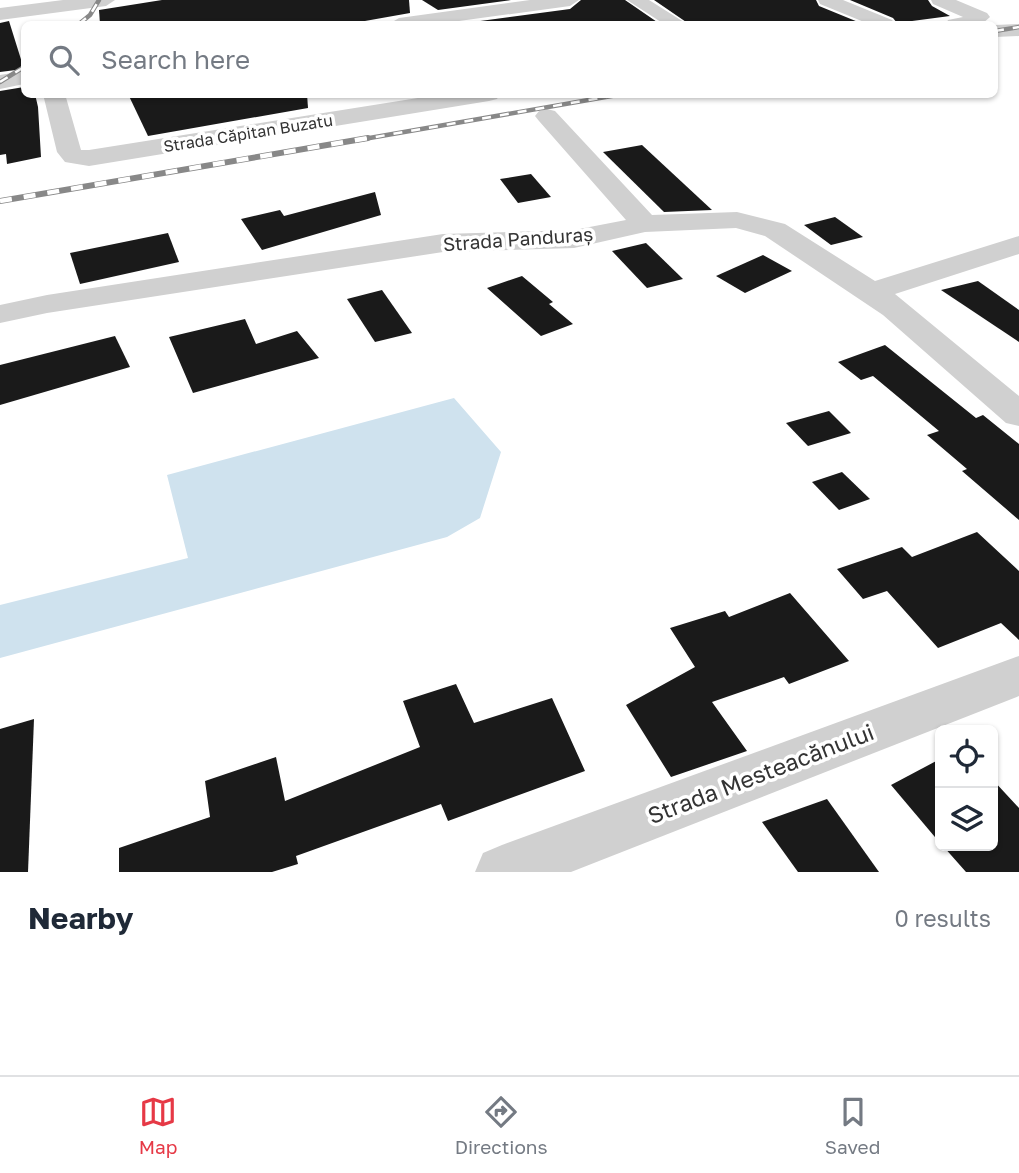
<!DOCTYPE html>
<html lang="en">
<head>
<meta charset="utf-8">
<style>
	:root { --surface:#fff; --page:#f6f6f7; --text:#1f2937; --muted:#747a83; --line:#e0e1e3; --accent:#e63946 }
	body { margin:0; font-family:"Golos Text",sans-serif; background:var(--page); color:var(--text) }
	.controls { position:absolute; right:21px; bottom:21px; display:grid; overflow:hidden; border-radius:10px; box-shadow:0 2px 5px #0004 }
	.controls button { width:63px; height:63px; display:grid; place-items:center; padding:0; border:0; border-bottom:2px solid var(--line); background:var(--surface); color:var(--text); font:35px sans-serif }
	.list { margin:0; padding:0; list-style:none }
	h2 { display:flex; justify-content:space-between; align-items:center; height:91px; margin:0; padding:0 28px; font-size:30px }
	h2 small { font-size:23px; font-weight:400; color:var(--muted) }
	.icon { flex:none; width:38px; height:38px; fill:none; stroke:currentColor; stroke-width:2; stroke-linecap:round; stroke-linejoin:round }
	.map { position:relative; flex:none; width:1019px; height:872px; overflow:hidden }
	.search { position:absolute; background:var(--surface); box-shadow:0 2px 5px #0004; left:21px; right:21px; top:21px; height:77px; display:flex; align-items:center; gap:18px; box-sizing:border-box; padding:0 24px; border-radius:10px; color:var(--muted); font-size:26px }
	.sheet { height:203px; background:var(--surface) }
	nav { display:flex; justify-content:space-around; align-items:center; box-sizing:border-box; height:98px; border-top:2px solid var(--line); background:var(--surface); font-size:19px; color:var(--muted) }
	nav a { display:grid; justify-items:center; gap:4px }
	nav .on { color:var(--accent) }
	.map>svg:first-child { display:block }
	.water { fill:#cfe2ee }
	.building { fill:#1a1a1a }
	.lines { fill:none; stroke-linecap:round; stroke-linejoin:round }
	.minor { fill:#d0d0d0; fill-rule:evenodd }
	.rail-far1-casing { stroke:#888; stroke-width:4.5 }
	.rail-casing { stroke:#888; stroke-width:6 }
	.rail-far1 { stroke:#fff; stroke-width:2.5; stroke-dasharray:9; stroke-linecap:butt }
	.rail { stroke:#fff; stroke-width:4.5; stroke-dasharray:12; stroke-linecap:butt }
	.labels { text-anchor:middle; stroke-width:7; stroke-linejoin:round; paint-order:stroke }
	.far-street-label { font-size:16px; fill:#333; stroke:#fff }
	.street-label { font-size:19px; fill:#333; stroke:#fff }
	.near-street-label { font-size:23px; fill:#333; stroke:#fff }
</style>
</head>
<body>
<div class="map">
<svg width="1019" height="872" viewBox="0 0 1019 872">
	<rect width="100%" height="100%" fill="#fff"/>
	<polygon class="water" points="454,398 501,452 480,518 447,537 0,658 0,605 188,558 167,475"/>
	<g class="building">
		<polygon points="162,0 409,0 410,13 348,24 100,24 99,10"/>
		<polygon points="422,0 511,0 438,10"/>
		<polygon points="581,0 625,0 660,24 458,24 570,9"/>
		<polygon points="654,0 816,0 819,6 863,24 689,24"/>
		<polygon points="850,0 928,0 932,6 950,16 897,23 893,18"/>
		<polygon points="9,21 24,69 0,72 0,23"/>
		<polygon points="24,87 24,94 35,94 38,107 41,157 7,164 6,154 0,155 0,91"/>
		<polygon points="128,94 307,94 308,108 148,136"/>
		<polygon points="642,145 712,210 664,212 603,152"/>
		<polygon points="531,174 551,197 518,203 500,179"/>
		<polygon points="375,192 381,215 262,250 241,219 280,210 284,216"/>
		<polygon points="835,217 863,237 831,245 804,225"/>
		<polygon points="168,233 179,262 80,284 70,253"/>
		<polygon points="646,243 683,279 647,288 612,251"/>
		<polygon points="763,255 792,271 745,293 716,276"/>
		<polygon points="522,276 553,302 549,304 573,324 541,336 487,288"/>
		<polygon points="978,281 1019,310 1019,342 941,290"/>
		<polygon points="382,290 412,333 375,342 347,299"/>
		<polygon points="245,319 256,344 297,331 319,358 193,393 169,337"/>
		<polygon points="115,336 130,367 0,405 0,365"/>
		<polygon points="885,345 976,418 983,415 1019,444 1019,520 962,471 967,469 927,435 939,431 873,376 861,380 838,362"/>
		<polygon points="829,411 851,433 808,446 786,423"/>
		<polygon points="842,472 870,499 839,510 812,482"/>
		<polygon points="977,532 1019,571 1019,640 1001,623 938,648 887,591 863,599 837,569 902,547 912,557"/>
		<polygon points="790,593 849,661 789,684 784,677 712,702 747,751 671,777 626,705 695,667 670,628 725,611 729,617"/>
		<polygon points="456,684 474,723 552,698 585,771 448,821 441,804 296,856 298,864 272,872 119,872 119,848 210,817 205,781 276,757 285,801 420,747 403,701"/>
		<polygon points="34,719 28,872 0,872 0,729"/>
		<polygon points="940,759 940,843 891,785"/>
		<polygon points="993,780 1019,808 1019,872 966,872 943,846 993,846"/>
		<polygon points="827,799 879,872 798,872 762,822"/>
	</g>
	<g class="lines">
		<g class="minor">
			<polygon points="63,0 115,0 106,6 0,20 0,8"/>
			<polygon points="530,0 579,0 570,6 437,24 389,24 399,18"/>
			<polygon points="627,0 649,0 687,24 664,24"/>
			<polygon points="818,0 843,0 892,20 895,24 869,24 820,4"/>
			<polygon points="931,0 956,0 987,13 990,17 982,24 946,24 948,20 963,17 933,4"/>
			<polygon points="1019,24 1019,36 995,37 995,25"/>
			<polygon points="24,71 24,84 0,89 0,75"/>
			<polygon points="43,94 65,94 81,150 89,150 443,94 500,94 497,99 489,101 89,166 65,162 57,152"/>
			<polygon points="547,109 555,111 652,215 737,212 785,224 875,281 1019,236 1019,254 895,294 1019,396 1019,426 1006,423 883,315 765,236 736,228 645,232 574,248 443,252 47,313 0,323 0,305 47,295 443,234 574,230 626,220 539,121 535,116 539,111"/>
			<polygon points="1019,656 1019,696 571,872 475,872 483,853 502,845"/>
		</g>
		<g class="rail-far1-casing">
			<g id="rail-far1">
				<polyline points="79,24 90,15 99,0"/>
				<polyline points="995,31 1019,27"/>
				<polyline points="0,82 24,67"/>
				<polyline points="358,140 623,94"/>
			</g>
		</g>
		<g class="rail-casing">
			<polyline id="rail" points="0,201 368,138"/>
		</g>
		<use href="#rail-far1" class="rail-far1"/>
		<use href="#rail" class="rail"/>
	</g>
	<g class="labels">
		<g class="far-street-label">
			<text transform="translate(248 133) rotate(-9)" y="6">Strada Căpitan Buzatu</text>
		</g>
		<g class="street-label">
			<text transform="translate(518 239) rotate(-4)" y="7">Strada Panduraș</text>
		</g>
		<g class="near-street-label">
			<text transform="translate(761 774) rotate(-21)" y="8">Strada Mesteacănului</text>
		</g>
	</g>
</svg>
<div class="controls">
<button><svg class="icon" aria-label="locate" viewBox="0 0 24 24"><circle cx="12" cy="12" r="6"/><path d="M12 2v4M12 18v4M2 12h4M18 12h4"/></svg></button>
<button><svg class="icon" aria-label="layers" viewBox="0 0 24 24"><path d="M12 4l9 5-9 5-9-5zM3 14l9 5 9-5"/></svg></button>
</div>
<div class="search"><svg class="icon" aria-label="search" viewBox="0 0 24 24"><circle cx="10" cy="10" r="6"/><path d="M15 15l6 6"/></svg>Search here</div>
</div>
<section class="sheet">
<h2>Nearby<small>0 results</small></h2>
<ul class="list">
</ul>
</section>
<nav>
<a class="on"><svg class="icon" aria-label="map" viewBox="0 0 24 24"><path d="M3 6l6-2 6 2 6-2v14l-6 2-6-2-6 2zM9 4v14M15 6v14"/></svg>Map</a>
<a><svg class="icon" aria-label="directions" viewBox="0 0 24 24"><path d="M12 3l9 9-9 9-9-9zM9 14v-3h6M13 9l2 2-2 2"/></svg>Directions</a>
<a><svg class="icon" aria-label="saved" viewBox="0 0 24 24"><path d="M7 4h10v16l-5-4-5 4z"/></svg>Saved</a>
</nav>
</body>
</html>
